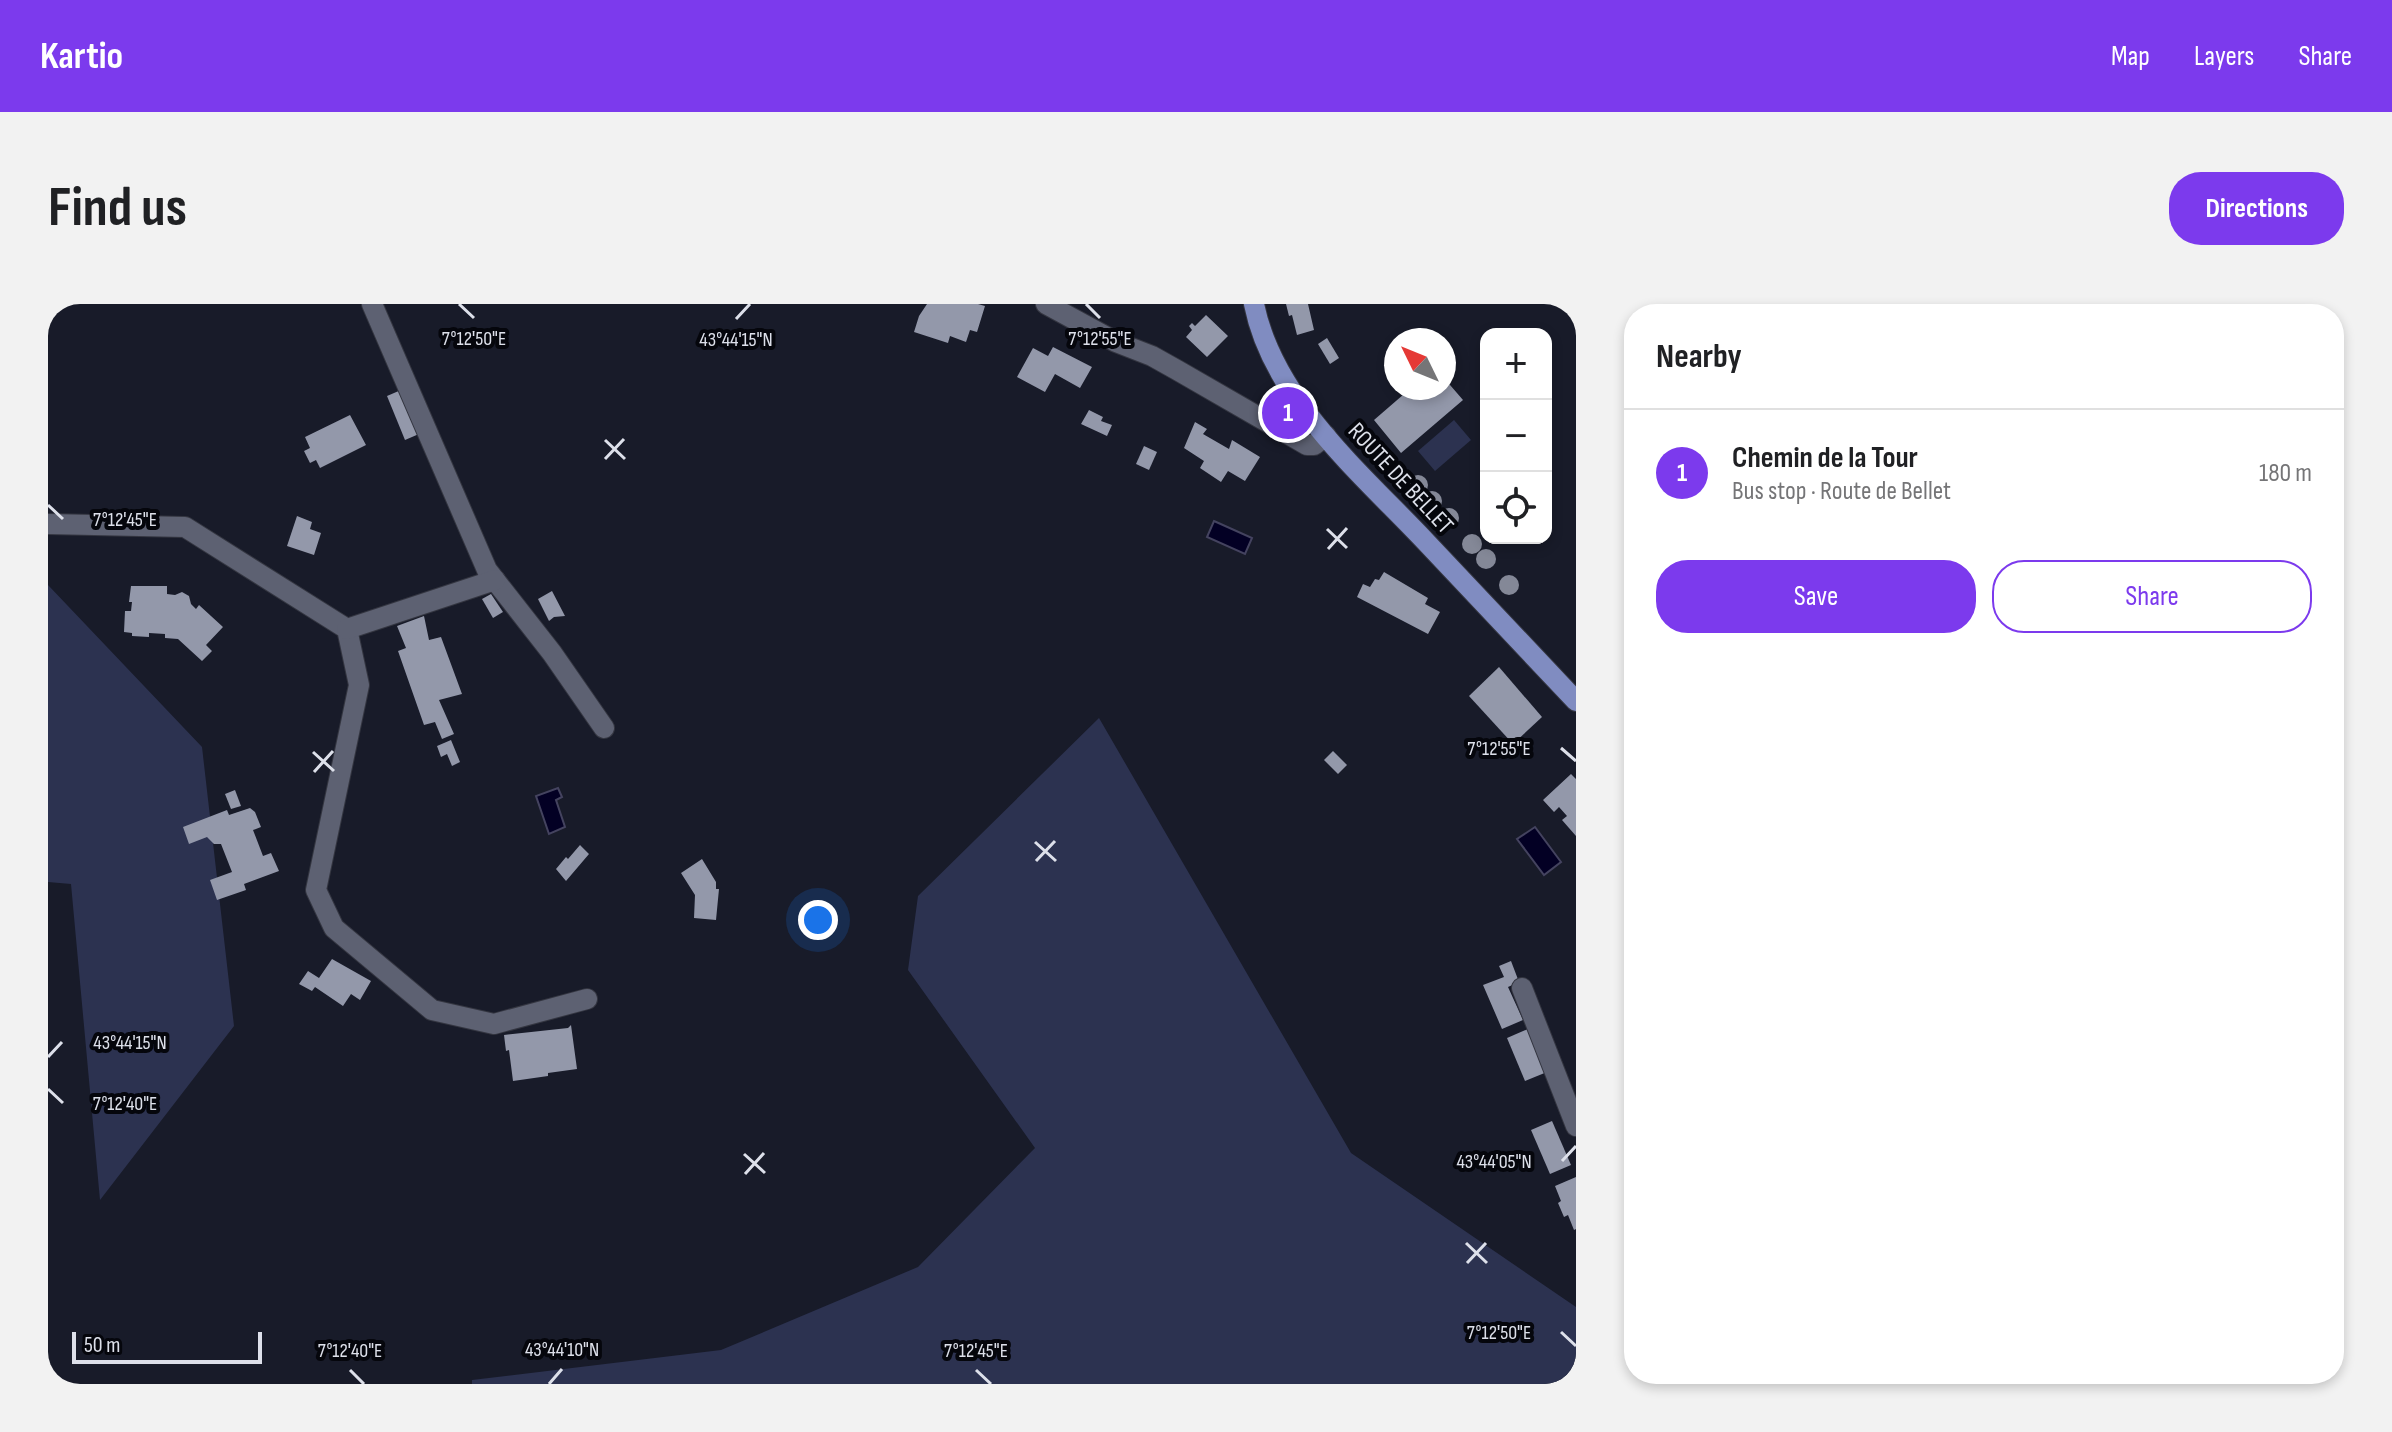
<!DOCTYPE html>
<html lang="en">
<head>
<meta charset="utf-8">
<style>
	:root { --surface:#fff; --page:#f2f2f2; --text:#202124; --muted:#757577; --line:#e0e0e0; --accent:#7c3aed }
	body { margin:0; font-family:"Sofia Sans Condensed",sans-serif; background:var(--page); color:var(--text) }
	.controls { position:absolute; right:24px; top:24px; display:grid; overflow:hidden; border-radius:16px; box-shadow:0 4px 12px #0003 }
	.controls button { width:72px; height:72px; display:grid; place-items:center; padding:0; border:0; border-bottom:2px solid var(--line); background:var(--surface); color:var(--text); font:40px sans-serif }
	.compass { position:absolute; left:1336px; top:24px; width:72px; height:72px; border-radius:50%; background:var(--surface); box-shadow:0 4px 12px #0003; rotate:313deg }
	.scale { position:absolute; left:24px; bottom:20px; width:190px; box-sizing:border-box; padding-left:8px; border:4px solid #dde0ea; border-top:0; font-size:22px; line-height:28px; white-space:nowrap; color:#dde0ea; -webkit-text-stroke:6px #05060c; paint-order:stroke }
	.you { position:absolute; left:770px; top:616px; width:28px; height:28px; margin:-20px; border:6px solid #fff; border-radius:50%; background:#1a73e8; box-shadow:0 0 0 12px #1a73e833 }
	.badge { display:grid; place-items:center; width:52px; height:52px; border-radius:50%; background:var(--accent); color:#fff; font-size:26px; font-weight:700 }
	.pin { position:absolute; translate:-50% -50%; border:4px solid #fff; box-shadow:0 2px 8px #0006 }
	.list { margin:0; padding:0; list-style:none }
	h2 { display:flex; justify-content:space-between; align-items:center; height:104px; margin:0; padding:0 32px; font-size:34px }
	h2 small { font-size:26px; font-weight:400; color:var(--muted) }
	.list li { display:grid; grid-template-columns:52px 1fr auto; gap:24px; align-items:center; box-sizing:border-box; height:128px; padding:0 32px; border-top:2px solid var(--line) }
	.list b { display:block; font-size:30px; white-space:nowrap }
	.list p { margin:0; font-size:26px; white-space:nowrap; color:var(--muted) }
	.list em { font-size:26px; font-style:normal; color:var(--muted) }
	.actions { display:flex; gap:16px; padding:24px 32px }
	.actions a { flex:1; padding:18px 0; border:2px solid var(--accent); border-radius:32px; text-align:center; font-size:28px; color:var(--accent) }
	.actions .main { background:var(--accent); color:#fff }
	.icon { flex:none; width:44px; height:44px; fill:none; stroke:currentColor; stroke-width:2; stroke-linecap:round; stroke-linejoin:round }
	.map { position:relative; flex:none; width:1528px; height:1080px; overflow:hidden; border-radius:32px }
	header { display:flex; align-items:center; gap:48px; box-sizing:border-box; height:112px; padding:0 40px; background:var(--accent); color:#fff }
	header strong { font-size:38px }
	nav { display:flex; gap:44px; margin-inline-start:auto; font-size:28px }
	.intro { display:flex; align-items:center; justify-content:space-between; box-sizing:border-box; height:192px; padding:0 48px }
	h1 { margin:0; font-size:56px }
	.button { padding:20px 36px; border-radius:32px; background:var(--accent); color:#fff; font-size:28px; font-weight:700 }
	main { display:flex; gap:48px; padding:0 48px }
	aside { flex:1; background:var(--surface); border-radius:32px; box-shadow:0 4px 12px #0003 }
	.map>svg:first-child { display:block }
	.green { fill:#2c3250 }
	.water { fill:#030024; stroke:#44435f; stroke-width:2 }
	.building { fill:#9398aa }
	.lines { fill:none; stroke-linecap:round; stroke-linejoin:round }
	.minor-casing { stroke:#343641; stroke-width:22 }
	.major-casing { stroke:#343641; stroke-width:22 }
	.minor { stroke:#5d6172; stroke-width:20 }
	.major { stroke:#808cc1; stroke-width:20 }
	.tree { fill:#848897 }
	.ticks { fill:none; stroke:#dde0ea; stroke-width:3 }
	.labels { text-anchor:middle; stroke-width:8; stroke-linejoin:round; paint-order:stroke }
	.street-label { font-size:24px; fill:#dde0ea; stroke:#05060c }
	.ticks-label { font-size:20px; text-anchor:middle; fill:#dde0ea; stroke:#05060c; stroke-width:8; stroke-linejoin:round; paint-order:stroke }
</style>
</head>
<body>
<header>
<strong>Kartio</strong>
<nav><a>Map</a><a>Layers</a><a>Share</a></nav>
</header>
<div class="intro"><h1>Find us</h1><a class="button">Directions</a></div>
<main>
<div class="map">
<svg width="1528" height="1080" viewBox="0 0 1528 1080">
	<rect width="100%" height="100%" fill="#181b29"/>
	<g class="green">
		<polygon points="1406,116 1423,136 1387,167 1370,147"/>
		<polygon points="0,281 154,443 186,722 52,896 23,580 0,578"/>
		<polygon points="1051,414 1303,849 1528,1003 1528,1080 424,1080 424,1076 673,1046 870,963 987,844 860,666 870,592"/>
	</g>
	<g class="water">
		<polygon points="1166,217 1204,234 1197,250 1159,233"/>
		<polygon points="510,484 514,493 508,496 517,523 501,530 488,492"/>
		<polygon points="1487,523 1513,558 1496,571 1469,535"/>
	</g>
	<g class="building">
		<polygon points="879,0 930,0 937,2 929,28 922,26 918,38 902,32 900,39 866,28 871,12"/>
		<polygon points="1238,0 1260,0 1266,26 1249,31 1244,11 1241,12"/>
		<polygon points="1158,11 1180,32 1159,53 1138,33 1144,26 1141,22 1144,19 1147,22"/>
		<polygon points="1279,34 1291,54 1282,60 1270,40"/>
		<polygon points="1005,43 1044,63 1032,84 1007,70 997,88 969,73 985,44 1000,52"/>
		<polygon points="1396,74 1415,96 1353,149 1326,116 1363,84 1396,84"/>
		<polygon points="353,86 371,130 357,136 339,92"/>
		<polygon points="1041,106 1055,113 1053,117 1064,121 1059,132 1033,120"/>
		<polygon points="302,111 318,141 272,164 268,156 262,159 256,147 262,144 257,133"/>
		<polygon points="1147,118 1159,125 1155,130 1181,145 1184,136 1212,153 1197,177 1180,167 1173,178 1152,164 1156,157 1136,144"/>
		<polygon points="1096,142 1109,148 1101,166 1088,160"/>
		<polygon points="249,212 264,218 262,225 273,229 266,251 239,242"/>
		<polygon points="1336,268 1380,294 1377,300 1392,308 1380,330 1309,293 1315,280 1322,283 1327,275 1331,276"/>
		<polygon points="83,282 119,282 119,290 127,291 134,288 141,292 143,300 148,305 151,301 175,323 158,341 164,347 154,357 130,335 117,334 117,330 101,329 101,333 84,332 84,329 76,328 77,307 83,307 84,298 81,298"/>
		<polygon points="504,287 517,312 506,313 501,317 490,295"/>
		<polygon points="443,290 455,308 445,314 434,295"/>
		<polygon points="376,312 381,336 393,333 414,390 391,396 406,430 394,435 387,418 376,421 350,347 358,344 349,322"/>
		<polygon points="1451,363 1494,413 1465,440 1421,392"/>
		<polygon points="403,436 412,458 404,462 399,450 393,453 389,442"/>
		<polygon points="1285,447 1299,461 1290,470 1276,456"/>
		<polygon points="1523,470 1528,475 1528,532 1514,516 1519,512 1511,503 1506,508 1495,496"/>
		<polygon points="187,486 193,502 183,505 177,490"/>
		<polygon points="202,504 207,508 213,523 205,526 215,552 223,549 231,567 196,580 198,586 169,596 162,576 184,568 173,540 166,540 159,533 141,540 135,523 179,506 181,511"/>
		<polygon points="532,541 541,550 518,577 508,565 518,553 520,555"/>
		<polygon points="654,555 668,578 668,585 671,585 668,616 646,614 647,591 633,569"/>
		<polygon points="284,655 323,677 312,696 303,690 295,702 267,683 264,687 251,680 260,667 271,674"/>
		<polygon points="1463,657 1471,678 1460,683 1475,716 1454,725 1435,681 1456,673 1451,662"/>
		<polygon points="523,721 529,765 500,769 500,772 465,777 461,746 458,747 456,731 520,724"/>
		<polygon points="1480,725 1499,768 1477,777 1459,734"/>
		<polygon points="1504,817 1523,861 1502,870 1483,826"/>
		<polygon points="1528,873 1528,925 1526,926 1520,911 1516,913 1510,899 1513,897 1507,882"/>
	</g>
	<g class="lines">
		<g class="minor-casing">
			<g id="minor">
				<polyline points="324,0 439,266 504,349 556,424"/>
				<polyline points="998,0 1068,38 1104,52 1129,66 1259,141 1266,141 1278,132"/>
				<polyline points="0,220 137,223 299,325 311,381 268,586 286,624 384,706 446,720 539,695"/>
				<polyline points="299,325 447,276"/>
				<polyline points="1474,684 1528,822"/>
			</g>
		</g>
		<g class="major-casing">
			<path id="major" d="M1206 0C1225 96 1314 170 1378 238 1428 291 1478 344 1528 397"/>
		</g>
		<use href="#minor" class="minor"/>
		<use href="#major" class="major"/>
	</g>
	<g class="tree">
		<circle cx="1370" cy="181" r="10"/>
		<circle cx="1384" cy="197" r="10"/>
		<circle cx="1401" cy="214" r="10"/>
		<circle cx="1424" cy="240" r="10"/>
		<circle cx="1438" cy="255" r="10"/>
		<circle cx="1461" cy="281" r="10"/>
	</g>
	<path class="ticks" d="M411 0 426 14M1038 0 1052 14M688 15 702 0M557 136 577 155M557 155 576 135M0 201 15 215M1279 225 1299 244M1280 245 1299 224M1513 444 1528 457M265 448 286 467M266 468 285 447M987 538 1008 557M988 557 1007 537M0 753 14 738M0 785 15 799M696 850 717 869M1514 857 1528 842M697 870 716 849M1418 939 1439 959M1419 959 1438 939M1513 1028 1528 1042M302 1066 316 1080M928 1066 943 1080M501 1080 514 1065"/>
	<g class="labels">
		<g class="street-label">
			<text transform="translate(1353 174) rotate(47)" y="8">ROUTE DE BELLET</text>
		</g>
	</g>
	<g class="ticks-label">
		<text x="426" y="41">7°12'50"E</text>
		<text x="1052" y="41">7°12'55"E</text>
		<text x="688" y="42">43°44'15"N</text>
		<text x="77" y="222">7°12'45"E</text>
		<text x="1451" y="451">7°12'55"E</text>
		<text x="82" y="745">43°44'15"N</text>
		<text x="77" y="806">7°12'40"E</text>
		<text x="1446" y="864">43°44'05"N</text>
		<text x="1451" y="1035">7°12'50"E</text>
		<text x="514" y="1052">43°44'10"N</text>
		<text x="302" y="1053">7°12'40"E</text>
		<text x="928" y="1053">7°12'45"E</text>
	</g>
</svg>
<div class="controls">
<button>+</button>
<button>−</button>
<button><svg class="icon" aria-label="locate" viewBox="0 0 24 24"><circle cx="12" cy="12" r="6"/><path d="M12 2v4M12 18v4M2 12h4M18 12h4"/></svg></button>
</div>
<svg class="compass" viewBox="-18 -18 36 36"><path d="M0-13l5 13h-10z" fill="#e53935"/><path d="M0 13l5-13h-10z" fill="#757577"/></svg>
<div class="scale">50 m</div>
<div class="you"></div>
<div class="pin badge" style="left:1240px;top:109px">1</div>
</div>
<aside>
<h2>Nearby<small></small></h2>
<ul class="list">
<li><span class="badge">1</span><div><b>Chemin de la Tour</b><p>Bus stop · Route de Bellet</p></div><em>180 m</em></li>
</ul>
<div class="actions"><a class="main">Save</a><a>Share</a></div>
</aside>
</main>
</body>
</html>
